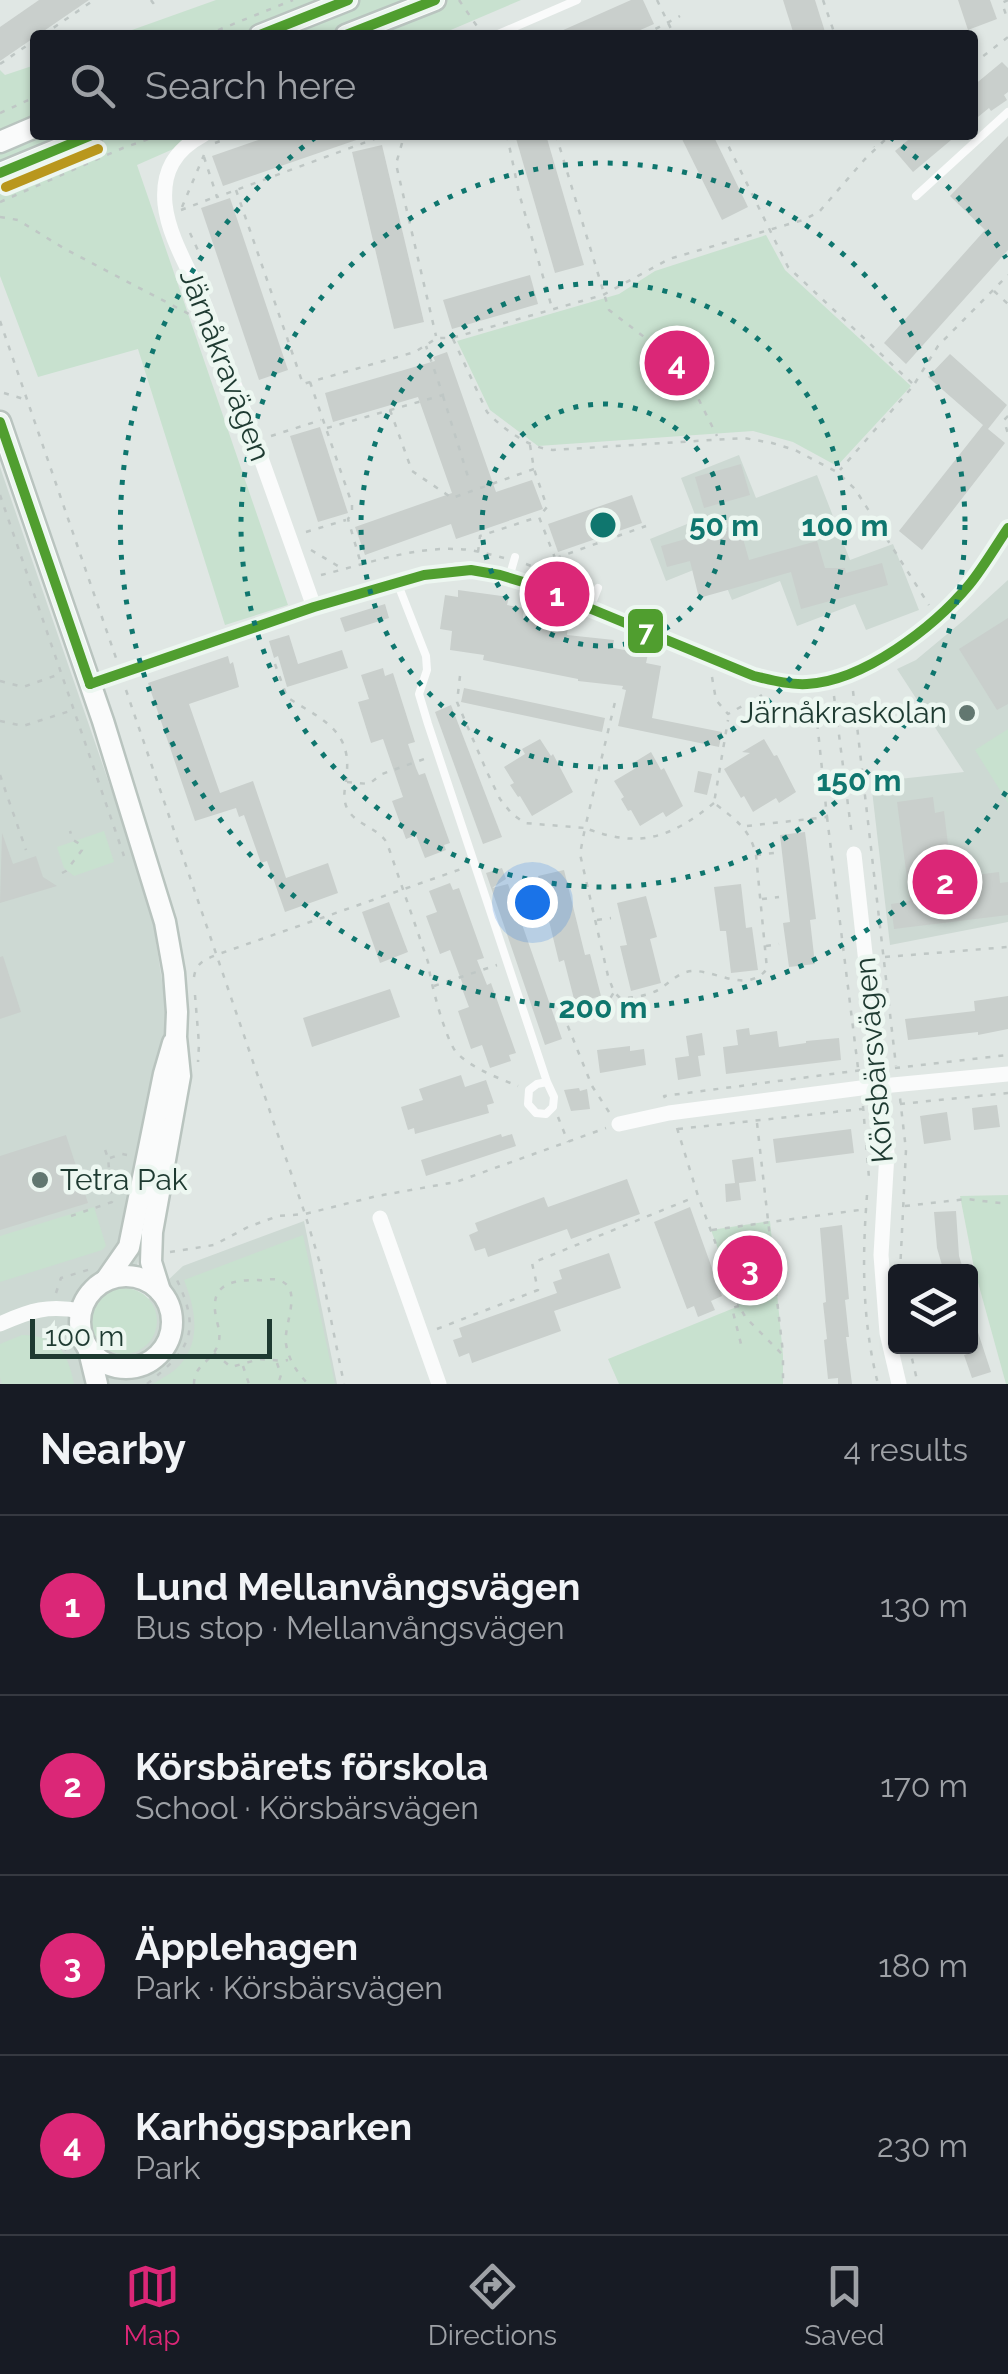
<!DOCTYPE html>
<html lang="en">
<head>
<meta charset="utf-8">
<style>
	:root { --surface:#171b24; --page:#20242c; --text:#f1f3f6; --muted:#9ea1a6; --line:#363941; --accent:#db2777 }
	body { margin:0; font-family:Raleway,sans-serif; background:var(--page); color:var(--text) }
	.controls { position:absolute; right:30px; bottom:30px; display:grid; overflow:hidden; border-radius:10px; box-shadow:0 2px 8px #0004 }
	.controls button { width:90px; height:90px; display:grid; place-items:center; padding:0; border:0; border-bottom:2px solid var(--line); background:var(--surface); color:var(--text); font:50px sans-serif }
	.scale { position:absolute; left:30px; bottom:25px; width:242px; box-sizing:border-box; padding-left:10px; border:5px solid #1e3a31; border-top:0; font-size:28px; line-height:35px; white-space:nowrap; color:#1e3a31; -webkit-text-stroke:8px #edf7f1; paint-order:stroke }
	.you { position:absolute; left:532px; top:902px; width:35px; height:35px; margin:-25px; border:8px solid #fff; border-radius:50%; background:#1a73e8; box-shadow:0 0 0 15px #1a73e833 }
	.badge { display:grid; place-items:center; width:65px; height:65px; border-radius:50%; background:var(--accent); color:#fff; font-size:32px; font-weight:700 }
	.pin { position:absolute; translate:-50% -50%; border:5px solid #fff; box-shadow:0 2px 10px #0006 }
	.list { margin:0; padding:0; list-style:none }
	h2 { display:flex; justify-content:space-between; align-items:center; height:130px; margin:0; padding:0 40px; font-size:42px }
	h2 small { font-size:32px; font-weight:400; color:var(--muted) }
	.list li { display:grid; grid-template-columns:65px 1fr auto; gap:30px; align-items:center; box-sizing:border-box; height:180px; padding:0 40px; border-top:2px solid var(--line) }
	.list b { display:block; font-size:38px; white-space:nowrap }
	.list p { margin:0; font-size:32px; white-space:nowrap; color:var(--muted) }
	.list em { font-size:32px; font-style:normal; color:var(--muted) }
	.icon { flex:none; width:55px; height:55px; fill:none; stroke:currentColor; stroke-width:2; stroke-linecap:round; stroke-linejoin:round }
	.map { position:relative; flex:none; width:1008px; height:1384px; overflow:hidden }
	.search { position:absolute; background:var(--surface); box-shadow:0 2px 8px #0004; left:30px; right:30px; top:30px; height:110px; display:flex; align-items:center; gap:25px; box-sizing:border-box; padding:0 35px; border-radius:10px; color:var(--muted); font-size:38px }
	.sheet { height:850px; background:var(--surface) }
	nav { display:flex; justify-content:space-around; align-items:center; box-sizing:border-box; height:140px; border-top:2px solid var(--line); background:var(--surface); font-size:28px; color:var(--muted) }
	nav a { display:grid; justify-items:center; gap:5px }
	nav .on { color:var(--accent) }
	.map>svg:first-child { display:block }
	.built { fill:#cdd9d3 }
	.green { fill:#c8e1cf }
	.building { fill:#c9cfcc }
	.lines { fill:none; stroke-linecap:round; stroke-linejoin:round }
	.secondary-casing { stroke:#b9c4bf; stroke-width:25 }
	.path { stroke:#bfc7c5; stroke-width:2.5; stroke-dasharray:5 8; stroke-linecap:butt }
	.lane { stroke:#fafbfb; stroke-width:8 }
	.street { stroke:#fafbfb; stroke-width:15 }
	.secondary { stroke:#fafbfb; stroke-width:20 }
	.bus-1-casing { stroke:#edf7f1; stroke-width:18 }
	.bus-2-casing { stroke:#edf7f1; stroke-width:18 }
	.bus-3-casing { stroke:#edf7f1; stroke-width:18 }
	.bus-1 { stroke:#509e2f; stroke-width:10 }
	.bus-2 { stroke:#509e2f; stroke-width:10 }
	.bus-3 { stroke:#b9971d; stroke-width:10 }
	.ring { fill:none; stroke:#0f766e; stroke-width:5; stroke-dasharray:5 10 }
	.poi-dot { fill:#627770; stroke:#edf7f1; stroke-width:4 }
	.labels { text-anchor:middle; stroke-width:9; stroke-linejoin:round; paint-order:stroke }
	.street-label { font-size:30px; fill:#1e3a31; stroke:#edf7f1 }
	.poi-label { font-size:30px; fill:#1e3a31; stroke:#edf7f1; text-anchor:end }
	.centre { fill:#0f766e; stroke:#edf7f1; stroke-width:5 }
	.ring-label { font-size:30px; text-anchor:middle; font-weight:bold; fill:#0f766e; stroke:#edf7f1; stroke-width:9; stroke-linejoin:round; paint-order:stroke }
	.line-badge { stroke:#edf7f1; stroke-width:4 }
	.badge-label { font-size:28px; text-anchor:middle; font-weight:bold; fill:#fff }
</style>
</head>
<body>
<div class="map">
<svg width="1008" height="1384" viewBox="0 0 1008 1384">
	<rect width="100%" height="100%" fill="#e0e7e4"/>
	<g class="built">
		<polygon points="739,455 756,498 817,475 850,560 893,544 919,610 866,630 855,604 797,626 780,581 732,600 716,561 666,581 650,539 697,520 681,478"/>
		<polygon points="0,467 150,902 175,1066 127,1319 183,1266 304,1221 337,1384 0,1384"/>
		<polygon points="1008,580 1008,922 890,945 871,782 964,772 897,669 916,660 964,620"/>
	</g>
	<g class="green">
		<polygon points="216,0 521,0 439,35 118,35"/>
		<polygon points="35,65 35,135 205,135 137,165 288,605 225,625 138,349 38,377 0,276 0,70 5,75"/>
		<polygon points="766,235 785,270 911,386 837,466 793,442 753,431 538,446 490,410 457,341 619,294 655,271"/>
		<polygon points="1008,729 1008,803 975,750"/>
		<polygon points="104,831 114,862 74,876 64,868 57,847"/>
		<polygon points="1008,1195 1008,1384 1006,1384 974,1268 960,1196"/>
		<polygon points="94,1207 106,1246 102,1250 0,1282 0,1236"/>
		<polygon points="770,1221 783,1355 783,1384 619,1384 608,1359 739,1306 711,1230"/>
		<path d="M303 1235 335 1384H153C162 1378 173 1373 180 1365 202 1340 195 1308 184 1280Z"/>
		<circle cx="124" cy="1321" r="33"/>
		<path d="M22 1335C57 1336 67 1350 74 1384H2L0 1377V1344Z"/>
	</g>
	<g class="building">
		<polygon points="39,0 89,0 0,61 0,27"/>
		<polygon points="631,0 643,0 654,24 629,35 552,35"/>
		<polygon points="783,0 815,0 826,35 794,35"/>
		<polygon points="958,0 990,0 997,19 968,30"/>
		<polygon points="1002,62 1008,68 1008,92 1004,95 1007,100 991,111 989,108 973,121 973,86"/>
		<polygon points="273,135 365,135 365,137 223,186 212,156"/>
		<polygon points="515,135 546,135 584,265 555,273"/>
		<polygon points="680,135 713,135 748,207 722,220"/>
		<polygon points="914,135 957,135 913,172 895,151"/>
		<polygon points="1008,136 1008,250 906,364 884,343 985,230 950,196"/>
		<polygon points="382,145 424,322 394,329 352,152"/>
		<polygon points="230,198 288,370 259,380 201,208"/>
		<polygon points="530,275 538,304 452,329 443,300"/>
		<polygon points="447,352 496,492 532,480 543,509 456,539 451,524 365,555 355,527 452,493 418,397 333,422 325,393 435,361 433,357"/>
		<polygon points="950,354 1007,405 988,429 1005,443 922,550 899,531 983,425 928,377"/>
		<polygon points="320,427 348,513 318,522 290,436"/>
		<polygon points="741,464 750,495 704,508 695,477"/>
		<polygon points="632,495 642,523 558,552 548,524"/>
		<polygon points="739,524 749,560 817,541 825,568 845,568 846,573 882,563 888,585 801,609 791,572 699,598 690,561 667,567 661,546"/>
		<polygon points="458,590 509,597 507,605 524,608 523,618 568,625 567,635 614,640 613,648 648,654 646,663 661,666 652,718 722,732 719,747 618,726 626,690 622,689 623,686 578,681 578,679 483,660 484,655 450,650 452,631 440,629 445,595 458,597"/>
		<polygon points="385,604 389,618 345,632 340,618"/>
		<polygon points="1008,618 1008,704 997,710 959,649"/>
		<polygon points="289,635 298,664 342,650 348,668 287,687 278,656 274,658 269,641"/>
		<polygon points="228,656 230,664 233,662 239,687 189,704 220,793 253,781 286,878 328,863 338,893 285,912 267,861 261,863 244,815 239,817 236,808 195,821 148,683"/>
		<polygon points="383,668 385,676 393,673 415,742 408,744 416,768 419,775 425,773 450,843 444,845 446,850 425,858 416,835 406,839 392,801 403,797 383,739 371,743 358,702 369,699 361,675"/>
		<polygon points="464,688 605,718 602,732 461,702"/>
		<polygon points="451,705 502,837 483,844 435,712"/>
		<polygon points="540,739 551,756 553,754 573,792 532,816 520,796 518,797 510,785 514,783 504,767 525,754 522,749"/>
		<polygon points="764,739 774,756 777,755 796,792 779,803 776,798 753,812 744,796 741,798 724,769 750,753 742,752"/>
		<polygon points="651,752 661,770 664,768 683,806 666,817 663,812 640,826 631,810 628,811 621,799 624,797 614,781 636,768 633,763"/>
		<polygon points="698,771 712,774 707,795 694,792"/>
		<polygon points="933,797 935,813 944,811 952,878 999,872 1000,883 1008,882 1008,915 894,929 891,904 910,901 897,802"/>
		<polygon points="805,832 816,919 810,920 815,964 789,967 783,923 790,922 780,835"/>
		<polygon points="2,833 13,864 36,856 43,877 57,886 0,903"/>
		<polygon points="502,868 506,879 492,888 508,884 562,1039 545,1045 486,873"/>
		<polygon points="564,870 585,955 590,954 601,996 575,1003 564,960 559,962 538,876"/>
		<polygon points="450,883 453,890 459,888 484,958 477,960 487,985 491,983 516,1053 509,1055 511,1061 490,1068 482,1045 471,1049 458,1011 469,1007 461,986 463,985 450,950 440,954 426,916 437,912 429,891"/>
		<polygon points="741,884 746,928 752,927 758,970 731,973 726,931 720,931 714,887"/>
		<polygon points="646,896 657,937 650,939 661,983 631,991 620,946 627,945 617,903"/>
		<polygon points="389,902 408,952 380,963 362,912"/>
		<polygon points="3,956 21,1012 0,1019 0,957"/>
		<polygon points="390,989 400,1017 312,1047 303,1018"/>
		<polygon points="1008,996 1008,1029 978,1035 978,1032 908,1040 905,1019 975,1011 974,1001"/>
		<polygon points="749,1028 750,1035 777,1031 779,1047 806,1043 806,1041 839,1038 841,1060 726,1074 723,1047 738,1045 736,1030"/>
		<polygon points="702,1033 705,1055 698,1056 701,1076 678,1080 675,1058 689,1056 686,1036"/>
		<polygon points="630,1046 630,1051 644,1049 646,1065 600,1073 597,1050"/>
		<polygon points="461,1075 465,1087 486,1080 494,1103 487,1105 489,1113 415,1134 414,1128 408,1130 401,1107 423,1100 419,1089"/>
		<polygon points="579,1088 580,1091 587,1089 590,1109 571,1111 564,1090"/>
		<polygon points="997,1105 1000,1127 974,1130 972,1108"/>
		<polygon points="947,1112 951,1140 924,1144 920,1116"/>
		<polygon points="851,1129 854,1153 776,1163 773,1139"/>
		<polygon points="501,1134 502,1137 512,1134 516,1146 426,1176 421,1160"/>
		<polygon points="66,1135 88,1203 0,1230 0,1156"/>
		<polygon points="753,1157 756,1181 739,1183 741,1200 726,1202 725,1184 735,1183 732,1160"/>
		<polygon points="627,1179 640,1214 571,1239 567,1229 488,1257 485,1248 475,1251 469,1235 478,1231 475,1223 544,1197 548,1207"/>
		<polygon points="690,1207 722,1296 711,1301 715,1310 698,1317 694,1306 687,1309 654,1222"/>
		<polygon points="956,1211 959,1256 964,1272 944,1272 937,1248 934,1212"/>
		<polygon points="842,1225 849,1299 845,1300 849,1337 846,1337 852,1384 838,1384 838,1378 828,1379 824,1340 827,1339 823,1303 826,1302 820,1228"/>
		<polygon points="609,1253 621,1288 554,1311 561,1331 472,1363 469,1353 459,1357 453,1340 462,1337 459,1328 557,1293 553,1282 562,1279 559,1270"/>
		<polygon points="970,1317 973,1317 991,1372 972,1378 964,1355 970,1353"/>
	</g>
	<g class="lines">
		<g class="secondary-casing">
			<g id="secondary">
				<polyline points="260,35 348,0"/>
				<polyline points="346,35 435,0"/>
				<polyline points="0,142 35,127"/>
				<polyline points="0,173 92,135"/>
				<polyline points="0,422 103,721 165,922 174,973 177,1012 176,1037 180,1076 152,1232 151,1262 160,1291"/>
				<circle cx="126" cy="1322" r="46"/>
				<polyline points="106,1280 129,1247 164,1074 173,1043"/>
				<polyline points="89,1351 97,1384"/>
			</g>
		</g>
		<g class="path">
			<polyline points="151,0 153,3 157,0"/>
			<polyline points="459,0 483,35"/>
			<polyline points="657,0 674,35"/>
			<polyline points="823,0 835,35"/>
			<polyline points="1008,0 1002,3 1008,21"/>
			<polyline points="43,35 94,0"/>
			<polyline points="206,35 293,0"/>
			<polyline points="644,35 680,16"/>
			<polyline points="0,64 35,40"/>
			<polyline points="973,64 1008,37"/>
			<polyline points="0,113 35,97"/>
			<polyline points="507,135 519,193 552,308"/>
			<polyline points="556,135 609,310 682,366 717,436"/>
			<polyline points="723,135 788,267 914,385 840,470"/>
			<polyline points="868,135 874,147"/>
			<polyline points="215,143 237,135"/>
			<polyline points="402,143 396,164 436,336"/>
			<polyline points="204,157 217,197 385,135"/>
			<polyline points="236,190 303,384 415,352 437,338 452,338 603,295 669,259 803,220 819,212 865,159 890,135"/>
			<polyline points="0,202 123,148 160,135"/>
			<polyline points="182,207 204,155"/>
			<polyline points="181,210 215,197"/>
			<polyline points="0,217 18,220 65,249 189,314"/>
			<polyline points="190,233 201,257"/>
			<polyline points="994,291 1008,304"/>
			<polyline points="0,321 116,658"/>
			<path d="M453 339 487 412C503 429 529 448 553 450L744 438 772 443 795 450 837 472 855 489 929 605"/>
			<polyline points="310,382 352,504 352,513 348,519 361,564"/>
			<polyline points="915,383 938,346 1008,275"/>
			<polyline points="4,393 27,400"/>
			<polyline points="443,396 469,480"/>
			<polyline points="390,410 412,471 452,498 534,469"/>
			<polyline points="1008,416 1004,420 1008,434"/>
			<polyline points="327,428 443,395 426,346"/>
			<polyline points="271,436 321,420"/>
			<polyline points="530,445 534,469 547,507 539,517 555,558 553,573"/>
			<polyline points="0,495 124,856"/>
			<polyline points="306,532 346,520"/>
			<polyline points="311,550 343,569"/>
			<polyline points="478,552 480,536 538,517"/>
			<polyline points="556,558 646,526"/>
			<polyline points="526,564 584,586"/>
			<path d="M321 575C363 565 411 547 456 549 472 549 488 554 504 558"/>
			<path d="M275 664 287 697C316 717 350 727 347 770 347 783 341 796 347 808 355 825 378 827 387 843L428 962C430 981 445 1038 456 1052 471 1068 498 1078 518 1086"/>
			<polyline points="460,676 457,702 487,772 500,799 512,814 525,823 585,828 615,702"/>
			<polyline points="712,677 716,700 728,714 762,695"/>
			<polyline points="0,681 23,687 60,674"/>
			<polyline points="126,690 305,1214 319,1260 344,1384"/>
			<polyline points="853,691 896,1066"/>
			<polyline points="834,696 852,836"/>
			<polyline points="0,721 23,726 73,710"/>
			<polyline points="0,775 26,850"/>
			<polyline points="347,782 369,784 382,774 427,758"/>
			<path d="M714 803C670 838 640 849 585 828L580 854 608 976 614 992 620 998C632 998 647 996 658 990 670 983 678 972 692 971 716 970 747 994 767 969L756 855C750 829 735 819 714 803L728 720"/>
			<polyline points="827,817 858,1068"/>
			<polyline points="747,826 827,817 815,702"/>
			<polyline points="756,855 774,853"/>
			<polyline points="62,873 66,871 82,850 80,844 73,840 70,831"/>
			<polyline points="762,899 779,897"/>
			<polyline points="597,920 611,918"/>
			<polyline points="766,946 779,944"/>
			<polyline points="885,957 1008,947"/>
			<path d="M194 977C196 963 204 960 216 955L464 868"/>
			<polyline points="434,986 497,965"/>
			<polyline points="195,995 199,1044 198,1062"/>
			<polyline points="895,1068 1008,1055"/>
			<polyline points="665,1098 664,1096 862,1070"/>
			<polyline points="900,1104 1008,1093"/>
			<polyline points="863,1106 869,1178"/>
			<polyline points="609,1112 592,1086 565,1019 570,1014 607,1004 614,992"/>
			<polyline points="558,1117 568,1142"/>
			<polyline points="757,1123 783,1353"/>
			<polyline points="677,1128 698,1196 739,1306 746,1318 783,1355 783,1384"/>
			<polyline points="678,1129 862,1109"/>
			<polyline points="110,1158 122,1154 127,1155"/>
			<path d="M867 1195C862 1259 862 1321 878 1384"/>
			<polyline points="905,1206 967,1199 1008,1204"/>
			<polyline points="71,1216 112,1202 108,1158 104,1147"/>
			<polyline points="712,1230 867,1209"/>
			<polyline points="170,1252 214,1245 248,1227 278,1216 305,1214 377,1196 456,1182 606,1128"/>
			<polyline points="900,1272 906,1150 900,1098"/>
			<polyline points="56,1293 61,1278 91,1269"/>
			<polyline points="739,1306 732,1308 742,1348"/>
			<polyline points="52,1326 51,1335 61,1342 69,1355"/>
			<polyline points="437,1329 538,1290 532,1263 695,1197"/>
			<polyline points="909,1346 918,1384"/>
			<polyline points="214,1353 231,1367 260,1359 284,1361 288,1360"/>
			<polyline points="277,1363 281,1375 278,1384"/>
			<polyline points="243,1366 249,1384"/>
			<path d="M147 1384C189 1350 202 1333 177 1280"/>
			<path d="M194 1384C194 1365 210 1363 217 1347 222 1336 218 1327 216 1317 209 1283 233 1280 258 1280 266 1281 274 1277 281 1281 303 1290 283 1326 286 1344 289 1361 297 1372 308 1384"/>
		</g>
		<g class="lane">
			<polyline points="496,35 577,0"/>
			<polyline points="916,196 1008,112"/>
			<polyline points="509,578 515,557"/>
			<polyline points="397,582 426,656 427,670 419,694 428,724 547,1082 537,1084 529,1090 528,1104 536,1113 546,1114 553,1107 554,1097 547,1082"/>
			<polyline points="590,608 598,588"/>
		</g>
		<g class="street">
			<path d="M203 135C175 150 162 171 165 204 169 241 194 276 207 311 244 409 279 508 314 607"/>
			<path d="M90 684 314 607 424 575 457 570H471L500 575 533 585 754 676C773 681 796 686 815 683 866 676 937 624 969 585 983 567 995 547 1008 528"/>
			<polyline points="854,854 887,1153 881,1255 887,1333 899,1384"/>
			<polyline points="619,1124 669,1113 861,1088 1008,1074"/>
			<polyline points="380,1218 439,1384"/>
			<path d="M0 1324C31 1310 48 1305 81 1311"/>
		</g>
		<use href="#secondary" class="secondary"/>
		<g class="bus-1-casing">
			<g id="bus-1">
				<polyline points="0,422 90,684"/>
				<path d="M90 684 314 607 424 575 471 570 500 575 533 585 754 676C771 680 789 685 807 684 864 681 934 627 969 585 983 568 995 547 1008 528"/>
			</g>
		</g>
		<g class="bus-2-casing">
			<g id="bus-2">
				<polyline points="260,35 348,0"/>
				<polyline points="346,35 435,0"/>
				<polyline points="0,173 92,135"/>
			</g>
		</g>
		<g class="bus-3-casing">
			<polyline id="bus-3" points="6,187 98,149"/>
		</g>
		<use href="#bus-1" class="bus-1"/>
		<use href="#bus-2" class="bus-2"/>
		<use href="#bus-3" class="bus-3"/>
	</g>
	<g class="ring">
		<circle cx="603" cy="525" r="121"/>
		<circle cx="603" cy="525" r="242"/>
		<circle cx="603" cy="525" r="362"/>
		<path d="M1006 792A483 483 0 1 1 316 137M890 137A483 483 0 0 1 1006 258"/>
	</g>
	<g class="poi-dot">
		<circle cx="967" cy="713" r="10"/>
		<circle cx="40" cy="1180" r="10"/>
	</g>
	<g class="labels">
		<g class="street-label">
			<text transform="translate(225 365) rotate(69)" y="10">Järnåkravägen</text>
			<text transform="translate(874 1060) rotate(-95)" y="10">Körsbärsvägen</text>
		</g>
		<g class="poi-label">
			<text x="947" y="723">Järnåkraskolan</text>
			<text x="60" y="1190" text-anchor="start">Tetra Pak</text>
		</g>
	</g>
	<circle cx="603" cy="525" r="15" class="centre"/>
	<g class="ring-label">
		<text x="724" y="536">50 m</text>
		<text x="845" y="536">100 m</text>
		<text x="859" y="791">150 m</text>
		<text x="603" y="1018">200 m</text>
	</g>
	<rect class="line-badge" x="626" y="607" width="39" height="48" rx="10" fill="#509e2f"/>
	<g class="badge-label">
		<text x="646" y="641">7</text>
	</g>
</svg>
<div class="controls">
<button><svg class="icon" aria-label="layers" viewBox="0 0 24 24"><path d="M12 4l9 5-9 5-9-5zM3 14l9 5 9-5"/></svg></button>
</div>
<div class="scale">100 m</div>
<div class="you"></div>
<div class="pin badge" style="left:557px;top:594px">1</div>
<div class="pin badge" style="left:945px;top:882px">2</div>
<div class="pin badge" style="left:750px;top:1268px">3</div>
<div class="pin badge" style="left:677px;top:363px">4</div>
<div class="search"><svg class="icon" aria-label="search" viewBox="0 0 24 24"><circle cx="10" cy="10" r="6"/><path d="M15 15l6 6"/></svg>Search here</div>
</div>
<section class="sheet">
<h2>Nearby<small>4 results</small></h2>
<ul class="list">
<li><span class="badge">1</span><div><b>Lund Mellanvångsvägen</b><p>Bus stop · Mellanvångsvägen</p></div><em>130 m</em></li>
<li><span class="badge">2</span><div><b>Körsbärets förskola</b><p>School · Körsbärsvägen</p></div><em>170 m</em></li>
<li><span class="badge">3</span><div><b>Äpplehagen</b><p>Park · Körsbärsvägen</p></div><em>180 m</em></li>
<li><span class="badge">4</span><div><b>Karhögsparken</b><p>Park</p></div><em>230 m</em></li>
</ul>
</section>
<nav>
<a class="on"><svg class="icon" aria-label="map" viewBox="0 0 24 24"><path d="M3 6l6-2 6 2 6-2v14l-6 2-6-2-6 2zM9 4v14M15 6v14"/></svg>Map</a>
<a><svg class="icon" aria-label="directions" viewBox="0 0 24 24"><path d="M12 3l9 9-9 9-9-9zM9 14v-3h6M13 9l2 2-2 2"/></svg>Directions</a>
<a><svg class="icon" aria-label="saved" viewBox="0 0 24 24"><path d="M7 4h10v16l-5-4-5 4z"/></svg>Saved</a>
</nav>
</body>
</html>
